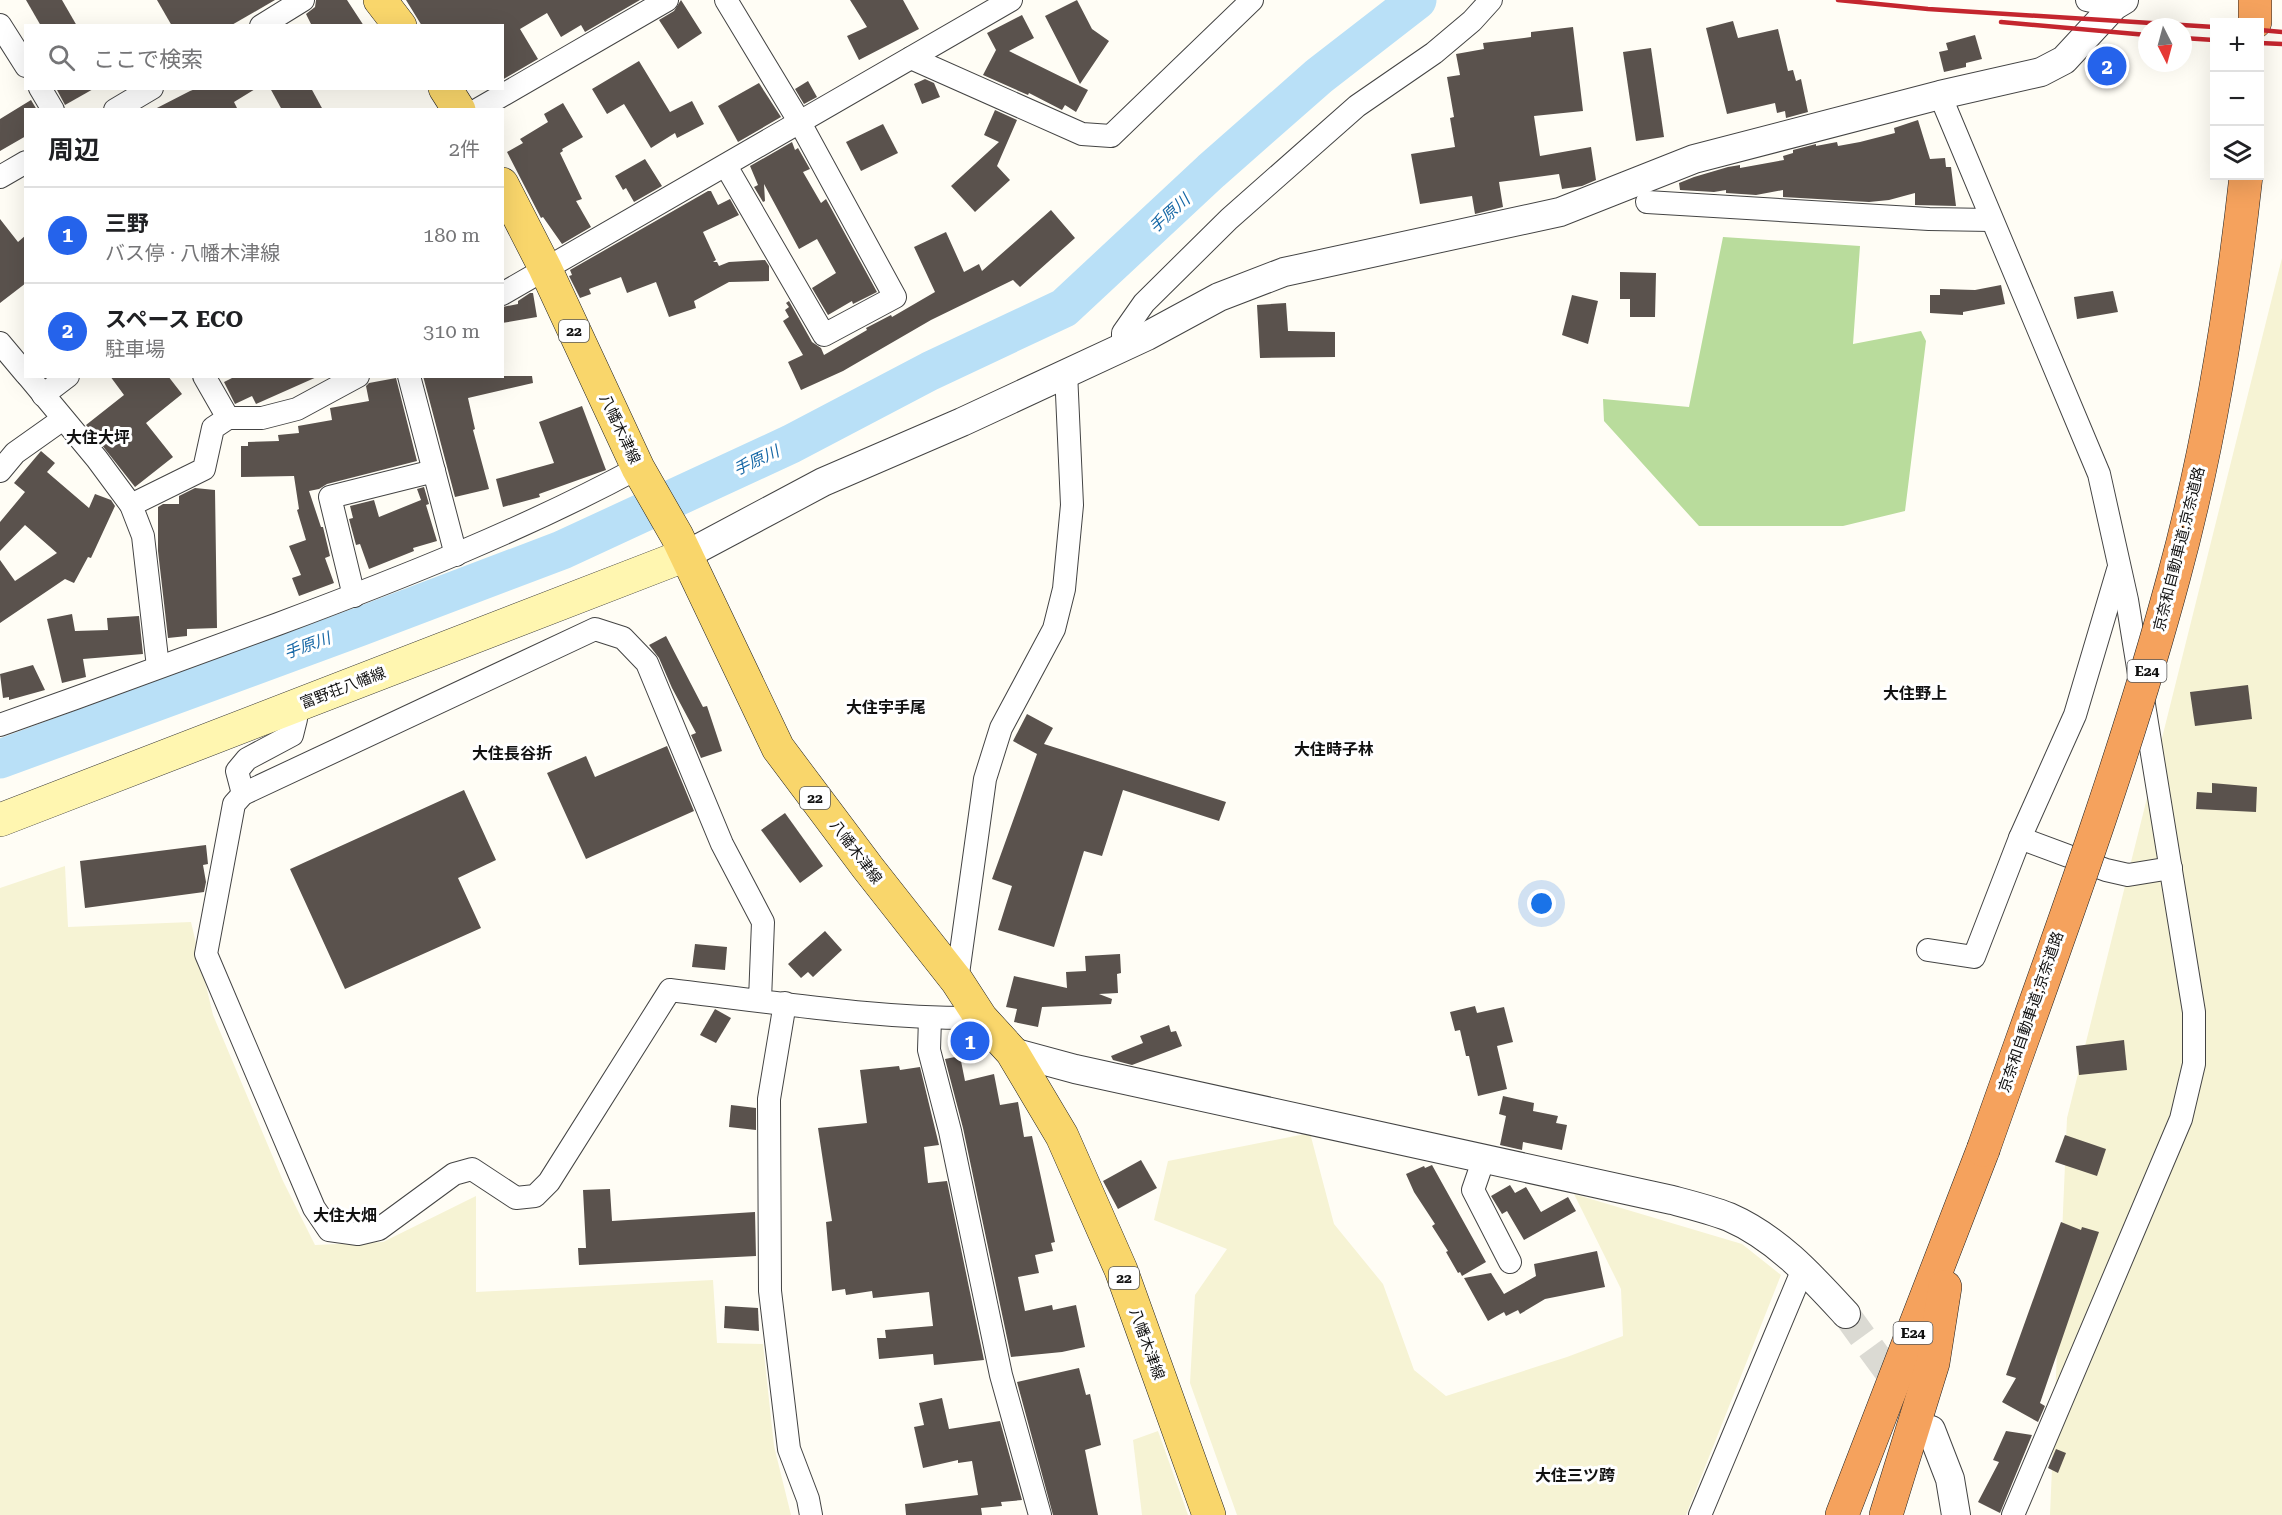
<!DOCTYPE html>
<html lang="ja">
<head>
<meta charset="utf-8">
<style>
	:root { --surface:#fff; --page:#f6f6f6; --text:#202124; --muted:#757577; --line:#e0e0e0; --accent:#2563eb }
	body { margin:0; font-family:"Roboto Serif","Noto Sans JP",serif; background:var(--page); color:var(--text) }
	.controls { position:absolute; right:18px; top:18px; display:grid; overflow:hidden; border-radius:0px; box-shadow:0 6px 24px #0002 }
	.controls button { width:54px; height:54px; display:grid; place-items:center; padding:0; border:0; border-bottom:2px solid var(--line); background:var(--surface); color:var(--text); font:30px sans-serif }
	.compass { position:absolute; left:2138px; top:18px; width:54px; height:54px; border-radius:50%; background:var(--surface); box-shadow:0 6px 24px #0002; rotate:174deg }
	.you { position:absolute; left:1542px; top:904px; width:21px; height:21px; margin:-15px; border:4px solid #fff; border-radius:50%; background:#1a73e8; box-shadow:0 0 0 9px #1a73e833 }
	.badge { display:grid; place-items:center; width:39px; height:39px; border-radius:50%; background:var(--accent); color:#fff; font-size:20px; font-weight:700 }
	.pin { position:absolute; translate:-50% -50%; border:3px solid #fff; box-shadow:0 2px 6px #0006 }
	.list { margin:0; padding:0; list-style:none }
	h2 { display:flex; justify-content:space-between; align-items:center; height:78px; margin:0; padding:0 24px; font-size:26px }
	h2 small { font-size:20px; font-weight:400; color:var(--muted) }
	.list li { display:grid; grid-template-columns:39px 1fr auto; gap:18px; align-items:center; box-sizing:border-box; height:96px; padding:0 24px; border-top:2px solid var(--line) }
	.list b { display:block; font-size:22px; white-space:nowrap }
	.list p { margin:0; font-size:20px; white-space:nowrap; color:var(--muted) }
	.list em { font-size:20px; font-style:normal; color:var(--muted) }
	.icon { flex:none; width:33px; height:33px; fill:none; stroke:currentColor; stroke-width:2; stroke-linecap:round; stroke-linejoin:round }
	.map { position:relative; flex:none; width:2282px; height:1515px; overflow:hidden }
	.search { position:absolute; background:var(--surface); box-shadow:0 6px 24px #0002; left:24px; top:24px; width:480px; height:66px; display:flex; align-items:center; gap:15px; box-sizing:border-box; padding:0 21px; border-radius:0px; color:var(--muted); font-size:22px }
	.panel { position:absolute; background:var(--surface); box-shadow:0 6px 24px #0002; left:24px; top:108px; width:480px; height:270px; border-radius:0px }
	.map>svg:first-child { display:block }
	.farmland { fill:#f6f3d4 }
	.forest { fill:#b9dc9c }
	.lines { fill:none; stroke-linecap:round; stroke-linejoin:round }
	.river { stroke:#b9e0f7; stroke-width:39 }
	.building { fill:#5a524d }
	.tertiary-tunnel { stroke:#dbdad3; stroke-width:28; stroke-dasharray:28 14; stroke-linecap:butt }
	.minor-casing { stroke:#444; stroke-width:24 }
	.tertiary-casing { stroke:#444; stroke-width:30 }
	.secondary-casing { stroke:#333; stroke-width:34 }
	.primary-casing { stroke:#222; stroke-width:34 }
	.motorway-casing { stroke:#222; stroke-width:34 }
	.minor { stroke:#fff; stroke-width:22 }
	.tertiary { stroke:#fff; stroke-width:28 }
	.secondary { stroke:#fff6b0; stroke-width:33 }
	.primary { stroke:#f9d66b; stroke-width:33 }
	.motorway { stroke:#f5a25d; stroke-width:33 }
	.rail { stroke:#c4262e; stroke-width:4.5 }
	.motorway-bridge-casing { stroke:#222; stroke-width:34; stroke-linecap:butt }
	.motorway-bridge { stroke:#f5a25d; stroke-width:33 }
	.labels { text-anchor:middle; stroke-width:6; stroke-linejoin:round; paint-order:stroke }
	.shield { fill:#fff; stroke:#585858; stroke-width:1.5 }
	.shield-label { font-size:14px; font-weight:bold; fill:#111 }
	.street-label { font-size:15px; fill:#111; stroke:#fff }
	.water-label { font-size:16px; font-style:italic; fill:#1768a6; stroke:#fff }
	.neighbourhood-label { font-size:16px; font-weight:bold; fill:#111; stroke:#fff }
</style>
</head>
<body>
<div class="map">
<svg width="2282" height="1515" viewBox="0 0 2282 1515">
	<rect width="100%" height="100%" fill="#fffdf5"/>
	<g class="farmland">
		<polygon points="2282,258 2282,1515 2050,1515 2067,1118"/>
		<polygon points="65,866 68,927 191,922 213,1015 283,1181 315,1245 383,1242 476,1196 476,1292 713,1280 717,1343 763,1344 774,1446 791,1515 0,1515 0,888"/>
		<polygon points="1310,1133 1334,1224 1383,1284 1414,1370 1446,1396 1567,1357 1623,1336 1621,1289 1574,1194 1742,1244 1781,1275 1686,1515 1237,1515 1190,1383 1195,1295 1227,1249 1154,1220 1168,1161"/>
		<polygon points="1158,1431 1188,1515 1142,1515 1133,1440"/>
	</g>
	<polygon class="forest" points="1723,237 1860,246 1853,344 1921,331 1926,341 1905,511 1843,526 1699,526 1604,421 1603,399 1689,407"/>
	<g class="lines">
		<polyline class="river" points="0,759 359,627 562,550 791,444 930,371 1064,308 1211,171 1319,76 1417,0"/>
	</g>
	<g class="building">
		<polygon points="26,0 62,0 77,26 41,26"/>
		<polygon points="157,0 275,0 230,26 172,26"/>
		<polygon points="316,0 347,0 364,26 312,26 306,14 315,7"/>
		<polygon points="406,0 640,0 585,32 581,25 561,37 547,13 520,29 538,59 502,80 502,26 422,26"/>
		<polygon points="681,0 702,33 678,49 659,20 674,11"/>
		<polygon points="850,0 903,0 919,29 859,60 847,36 867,27"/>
		<polygon points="1077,0 1092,29 1109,41 1080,84 1045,16"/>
		<polygon points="1022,15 1034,38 1009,51 1088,90 1076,112 1065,105 1062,110 1029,93 1028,95 983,75 996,50 987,33"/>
		<polygon points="1733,21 1738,38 1778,29 1788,71 1793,70 1796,81 1801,79 1808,112 1786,118 1785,111 1777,113 1775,103 1727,114 1706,28"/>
		<polygon points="1573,27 1583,111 1534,116 1540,156 1591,147 1596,180 1582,186 1562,189 1559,174 1499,182 1503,207 1475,214 1472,196 1420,204 1411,154 1455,147 1450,118 1454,117 1447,77 1460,75 1456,54 1484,49 1483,43 1531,37 1531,32"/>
		<polygon points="1975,35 1982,59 1966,63 1966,67 1944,72 1939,52 1948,50 1946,43"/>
		<polygon points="1651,48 1664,137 1636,141 1623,52"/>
		<polygon points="639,61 670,112 692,101 704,124 677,138 675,133 651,148 624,104 607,114 592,89"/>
		<polygon points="925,79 934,83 940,97 922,104 914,84"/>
		<polygon points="808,81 817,97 804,104 795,89"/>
		<polygon points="759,83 781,117 738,142 718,106"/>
		<polygon points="56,88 95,88 65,105"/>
		<polygon points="198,88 257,88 234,102 238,110 153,110 190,91"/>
		<polygon points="270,88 311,88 323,110 282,110"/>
		<polygon points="31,100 37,110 26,110 26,136 0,151 0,119"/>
		<polygon points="563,103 583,137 562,149 563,151 560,153 582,199 576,201 591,227 562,244 543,217 541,218 507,152 523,143 520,139 548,122 544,114"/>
		<polygon points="995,110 1017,120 997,166 1010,180 975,212 951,186 999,142 984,135"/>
		<polygon points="1918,120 1930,159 1945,158 1946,167 1951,167 1956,206 1915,205 1915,193 1889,200 1869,202 1783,197 1783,190 1756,195 1726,193 1726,190 1714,192 1680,190 1679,183 1694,177 1728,167 1740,165 1740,168 1784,160 1783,156 1793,153 1793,150 1816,144 1816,146 1837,142 1838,146 1860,142 1895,133 1894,128"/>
		<polygon points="883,124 898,153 861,171 846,142"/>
		<polygon points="792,142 795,150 798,148 810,169 803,172 821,203 826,199 877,292 853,304 852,301 828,315 812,288 836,273 817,239 799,249 764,184 765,201 763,202 754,187 758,185 750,166"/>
		<polygon points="645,159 662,186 634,202 626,188 623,190 615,176"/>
		<polygon points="708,191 711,191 718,205 730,199 739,215 703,232 716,260 713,262 717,262 719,266 729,262 765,260 769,266 769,281 729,282 694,301 696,308 669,317 656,282 627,293 621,277 589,289 591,294 580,298 569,276 572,275 570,270"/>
		<polygon points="1051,210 1075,238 1020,287 1013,280 931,320 843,371 801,390 788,362 803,355 783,321 789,317 785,310 789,307 786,303 789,301 812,342 821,348 824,355 867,330 866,328 891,315 892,317 935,292 914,247 946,232 964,272 979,264 982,271"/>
		<polygon points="0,219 18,242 26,235 26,283 0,303"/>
		<polygon points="1620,272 1656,273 1655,317 1630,317 1630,299 1620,299"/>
		<polygon points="2001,285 2005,304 1963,312 1963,315 1930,313 1930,295 1940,295 1940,289 1975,290"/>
		<polygon points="2113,291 2118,312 2077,319 2074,297"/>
		<polygon points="530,293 533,293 537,317 502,323 502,307 518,304 518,301"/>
		<polygon points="1572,295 1598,301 1588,344 1562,335"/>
		<polygon points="1286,303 1288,331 1335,332 1335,357 1260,358 1257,305"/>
		<polygon points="110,376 168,376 182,394 146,423 173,457 135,487 86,425 124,395"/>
		<polygon points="236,376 319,376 256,404 252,396 235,404 224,382"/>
		<polygon points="423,376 532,376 533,383 468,398 475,429 473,430 489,489 455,497"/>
		<polygon points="396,378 417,461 327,484 319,489 309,491 321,527 323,527 330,556 325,558 334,583 299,596 292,578 301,575 289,546 306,540 297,510 299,509 294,476 241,477 241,446 248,446 248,442 279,441 278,435 299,433 298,426 332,420 330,408 369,401 366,386 369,383"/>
		<polygon points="582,406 606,470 539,494 540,497 503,507 496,479 554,463 539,422"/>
		<polygon points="41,451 55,463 47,472 89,508 95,494 111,500 115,506 91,558 88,557 74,583 65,579 0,623 0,560 15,581 57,553 25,525 0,551 0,522 25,492 14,483"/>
		<polygon points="424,487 429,504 426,505 437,541 413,548 414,551 369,569 360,544 356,545 349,519 353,518 350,506 374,500 379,517 421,500 417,489"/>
		<polygon points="195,488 215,490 217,628 187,629 187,636 168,638 158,551 158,507 163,504 179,504 179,496"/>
		<polygon points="72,614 75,631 108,630 107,618 139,616 143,654 83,659 86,677 62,683 47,619"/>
		<polygon points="666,636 703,707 707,706 722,751 701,758 691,735 696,733 672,688 659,658 649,645"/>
		<polygon points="33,665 45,690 9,700 9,697 3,698 0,674"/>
		<polygon points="2248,685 2252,719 2195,726 2190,692"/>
		<polygon points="1027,714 1053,728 1044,744 1226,802 1219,821 1123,790 1102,856 1084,851 1054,947 998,930 1012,886 992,879 1037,754 1013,741"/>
		<polygon points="667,746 694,811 586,859 547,773 586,756 595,777"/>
		<polygon points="2212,783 2257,787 2256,812 2196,809 2197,792 2212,793"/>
		<polygon points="464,790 496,860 458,878 481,928 345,989 290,869"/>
		<polygon points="785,813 823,866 800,883 761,830"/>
		<polygon points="206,845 208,864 203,865 206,882 204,892 85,908 80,861"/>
		<polygon points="825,931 842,950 813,977 808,972 801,978 788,964"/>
		<polygon points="695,944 727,947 725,970 692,967"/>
		<polygon points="1120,954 1121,973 1117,974 1118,993 1099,994 1112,999 1111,1004 1042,1007 1038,1027 1014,1022 1017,1009 1006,1007 1014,976 1067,988 1066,972 1086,971 1085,956"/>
		<polygon points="1475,1006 1477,1013 1504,1007 1513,1042 1497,1046 1507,1089 1478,1096 1469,1056 1466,1056 1460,1030 1455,1031 1450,1012"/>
		<polygon points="715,1009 731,1018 716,1043 700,1035"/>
		<polygon points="1169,1025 1171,1032 1176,1031 1182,1046 1132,1065 1113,1060 1111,1056 1143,1043 1140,1036"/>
		<polygon points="2124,1040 2127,1070 2079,1075 2076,1046"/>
		<polygon points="960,1056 965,1081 994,1074 1000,1105 1018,1102 1024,1137 1032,1136 1055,1242 1051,1243 1053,1251 1035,1255 1039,1273 1018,1277 1025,1311 1052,1305 1053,1310 1076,1305 1085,1347 1062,1352 1011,1357 963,1128 945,1059"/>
		<polygon points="899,1066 900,1070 920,1067 939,1145 924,1147 928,1183 947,1181 984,1360 934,1365 933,1354 879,1359 877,1338 886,1338 885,1330 933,1326 929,1292 873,1298 872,1291 846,1295 845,1289 832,1291 826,1222 832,1221 818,1128 867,1123 860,1070"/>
		<polygon points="1503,1096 1534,1103 1533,1111 1558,1116 1556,1123 1567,1125 1562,1150 1523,1142 1522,1150 1500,1145 1506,1116 1499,1114"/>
		<polygon points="731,1105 756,1108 756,1130 729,1127"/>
		<polygon points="2065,1135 2106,1149 2097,1176 2055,1162"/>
		<polygon points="1141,1160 1157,1188 1118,1209 1103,1181"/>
		<polygon points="1432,1165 1486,1262 1462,1276 1460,1272 1458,1273 1446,1252 1448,1251 1432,1226 1435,1224 1414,1192 1406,1174 1424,1166 1425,1168"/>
		<polygon points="1510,1185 1515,1193 1526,1187 1541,1212 1568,1197 1576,1211 1524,1240 1507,1211 1502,1214 1491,1196"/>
		<polygon points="610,1189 612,1221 755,1212 756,1256 579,1265 578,1248 586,1248 583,1190"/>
		<polygon points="2061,1222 2081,1230 2082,1227 2099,1232 2040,1403 2045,1406 2038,1422 2002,1402 2016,1378 2006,1375"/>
		<polygon points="1597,1251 1605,1287 1545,1299 1520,1314 1518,1310 1506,1316 1504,1312 1488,1321 1464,1278 1491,1273 1504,1294 1536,1276 1534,1264"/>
		<polygon points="725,1306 758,1308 759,1331 724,1328"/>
		<polygon points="1079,1368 1086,1395 1090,1394 1101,1445 1085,1450 1098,1515 1053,1515 1017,1382"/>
		<polygon points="942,1398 949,1429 1000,1421 1022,1500 1001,1502 1002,1506 981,1508 982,1515 906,1515 905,1504 978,1495 972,1461 958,1463 958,1460 923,1468 914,1427 924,1425 919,1403"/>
		<polygon points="2006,1431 2032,1435 2000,1513 1978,1502 1999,1462 1993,1460"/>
		<polygon points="2056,1449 2066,1453 2058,1473 2048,1468"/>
	</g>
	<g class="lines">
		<polyline class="tertiary-tunnel" points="1846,1314 1905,1395"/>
		<g class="minor-casing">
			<g id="minor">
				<polyline points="2087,0 2114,6"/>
				<polyline points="0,25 26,66"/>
				<polyline points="261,26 303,0"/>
				<polyline points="911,58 1082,134 1111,136 1252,0"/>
				<polyline points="40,88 53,110"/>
				<polyline points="1940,95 2099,474 2127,600 2194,1012 2194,1064 2181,1119 2013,1515"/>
				<polyline points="115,110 152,88"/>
				<polyline points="477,110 667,0"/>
				<polyline points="726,166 824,335 895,297 799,121 726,0"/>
				<polyline points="0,177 26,162"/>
				<polyline points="1647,202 1929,219 1991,220"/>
				<polyline points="502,294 1011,0"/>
				<polyline points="0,343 26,374"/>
				<polyline points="1123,347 1123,333 1144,303 1229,219 1357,106 1434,53 1472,21 1491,0"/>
				<polyline points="28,376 97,459 131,505 143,536 158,667"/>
				<polyline points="204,376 228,418"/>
				<polyline points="409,376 456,555"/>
				<polyline points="43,395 68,376"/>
				<polyline points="0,471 15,453 63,419"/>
				<polyline points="131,505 204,469 213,428 228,418 262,418 297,409 358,376"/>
				<polyline points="354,596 330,497 434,471"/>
				<path d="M0 725C93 692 186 658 278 624 401 578 523 530 638 468"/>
				<polyline points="243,794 237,771 247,759 292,735 296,719 296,706"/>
				<polyline points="2020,838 2106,870 2128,875 2171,868"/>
				<polyline points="1928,950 1974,957 2020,838 2075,715 2118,570"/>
				<polyline points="957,981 985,779 1001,728 1054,629 1064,589 1072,505 1066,372"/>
				<path d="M760 1000 763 922 722 844 647 663 623 638 595 629 243 794 234 804 206 954 314 1208 329 1230 358 1234 379 1229 454 1174 472 1169 516 1198 535 1196 549 1182 670 990C772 1002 878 1019 981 1018"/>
				<polyline points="785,1003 769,1099 770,1291 789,1449 808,1499 811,1515"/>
				<polyline points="930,1018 929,1050 950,1131 1001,1375 1040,1515"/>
				<polyline points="1484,1158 1473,1190 1510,1262"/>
				<polyline points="1700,1515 1803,1269"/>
			</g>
		</g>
		<g class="tertiary-casing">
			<g id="tertiary">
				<polyline points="686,555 823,482 962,422 1147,336 1219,297 1284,272 1560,212 1694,159 1940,95 2041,72 2064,60 2114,6 2124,0"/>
				<path d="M1012 1052 1075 1069 1672 1200C1691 1205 1711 1210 1729 1217 1777 1238 1812 1277 1846 1314"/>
				<polyline points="1931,1430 1950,1479 1956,1515"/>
			</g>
		</g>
		<g class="secondary-casing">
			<polyline id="secondary" points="0,820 686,555"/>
		</g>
		<g class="primary-casing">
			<g id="primary">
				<polyline points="380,0 400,26"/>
				<polyline points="445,88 459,110"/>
				<polyline points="502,184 545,268 638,468 677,536 778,748 868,868 957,981 981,1018 1012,1052 1062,1136 1121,1270 1209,1515"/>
			</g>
		</g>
		<g class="motorway-casing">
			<g id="motorway">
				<polyline points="2255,22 2255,0"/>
				<polyline points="1842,1515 1983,1150"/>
				<polyline points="1886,1515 1933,1363 1945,1287"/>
			</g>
		</g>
		<use href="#minor" class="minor"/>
		<use href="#tertiary" class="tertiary"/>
		<use href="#secondary" class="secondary"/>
		<use href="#primary" class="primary"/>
		<use href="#motorway" class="motorway"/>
		<g class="rail">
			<polyline points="1838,0 1928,9 2214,27"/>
			<polyline points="2001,22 2147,35"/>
			<polyline points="2260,30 2282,32"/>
			<polyline points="2183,38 2214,40"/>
			<polyline points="2260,43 2282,44"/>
		</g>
		<g class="motorway-bridge-casing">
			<path id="motorway-bridge" d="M1983 1150C2050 960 2122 770 2174 576 2210 444 2231 311 2246 176"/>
		</g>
		<use href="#motorway-bridge" class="motorway-bridge"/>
	</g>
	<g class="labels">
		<g class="shield">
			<rect x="559" y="320" width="30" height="22" rx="4.5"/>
			<rect x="2127.5" y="660" width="39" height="22" rx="4.5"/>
			<rect x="800" y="787" width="30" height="22" rx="4.5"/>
			<rect x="1109" y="1267" width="30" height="22" rx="4.5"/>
			<rect x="1893.5" y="1322" width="39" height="22" rx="4.5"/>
		</g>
		<g class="shield-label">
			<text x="574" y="336">22</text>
			<text x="2147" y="676">E24</text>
			<text x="815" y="803">22</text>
			<text x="1124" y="1283">22</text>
			<text x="1913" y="1338">E24</text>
		</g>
		<g class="street-label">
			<text transform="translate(620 429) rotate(65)" y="5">八幡木津線</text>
			<text transform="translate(2179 549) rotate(-76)" y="5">京奈和自動車道;京奈道路</text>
			<text transform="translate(343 688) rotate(-21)" y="5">富野荘八幡線</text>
			<text transform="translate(856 852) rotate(53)" y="5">八幡木津線</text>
			<text transform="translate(2031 1012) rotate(-71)" y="5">京奈和自動車道;京奈道路</text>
			<text transform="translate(1147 1344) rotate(70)" y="5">八幡木津線</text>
		</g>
		<g class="water-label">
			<text transform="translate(1169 213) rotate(-42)" y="6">手原川</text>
			<text transform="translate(756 460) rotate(-25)" y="6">手原川</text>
			<text transform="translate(307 645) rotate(-20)" y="6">手原川</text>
		</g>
		<g class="neighbourhood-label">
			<text x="98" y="443">大住大坪</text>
			<text x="1915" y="699">大住野上</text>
			<text x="886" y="713">大住宇手尾</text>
			<text x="1334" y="755">大住時子林</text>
			<text x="512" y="759">大住長谷折</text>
			<text x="345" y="1221">大住大畑</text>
			<text x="1575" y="1481">大住三ツ跨</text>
		</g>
	</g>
</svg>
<div class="controls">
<button>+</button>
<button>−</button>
<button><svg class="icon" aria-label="layers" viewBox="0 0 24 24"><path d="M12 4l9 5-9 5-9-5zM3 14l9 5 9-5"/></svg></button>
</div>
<svg class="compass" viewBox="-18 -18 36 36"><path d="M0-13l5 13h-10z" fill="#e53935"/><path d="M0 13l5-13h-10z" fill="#757577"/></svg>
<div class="you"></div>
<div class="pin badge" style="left:970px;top:1041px">1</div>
<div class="pin badge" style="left:2107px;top:66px">2</div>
<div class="search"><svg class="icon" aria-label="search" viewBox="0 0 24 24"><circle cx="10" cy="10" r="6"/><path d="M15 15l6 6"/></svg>ここで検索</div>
<section class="panel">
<h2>周辺<small>2件</small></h2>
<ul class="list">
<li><span class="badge">1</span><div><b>三野</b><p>バス停 · 八幡木津線</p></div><em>180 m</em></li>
<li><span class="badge">2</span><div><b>スペース ECO</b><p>駐車場</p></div><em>310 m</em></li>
</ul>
</section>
</div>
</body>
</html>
